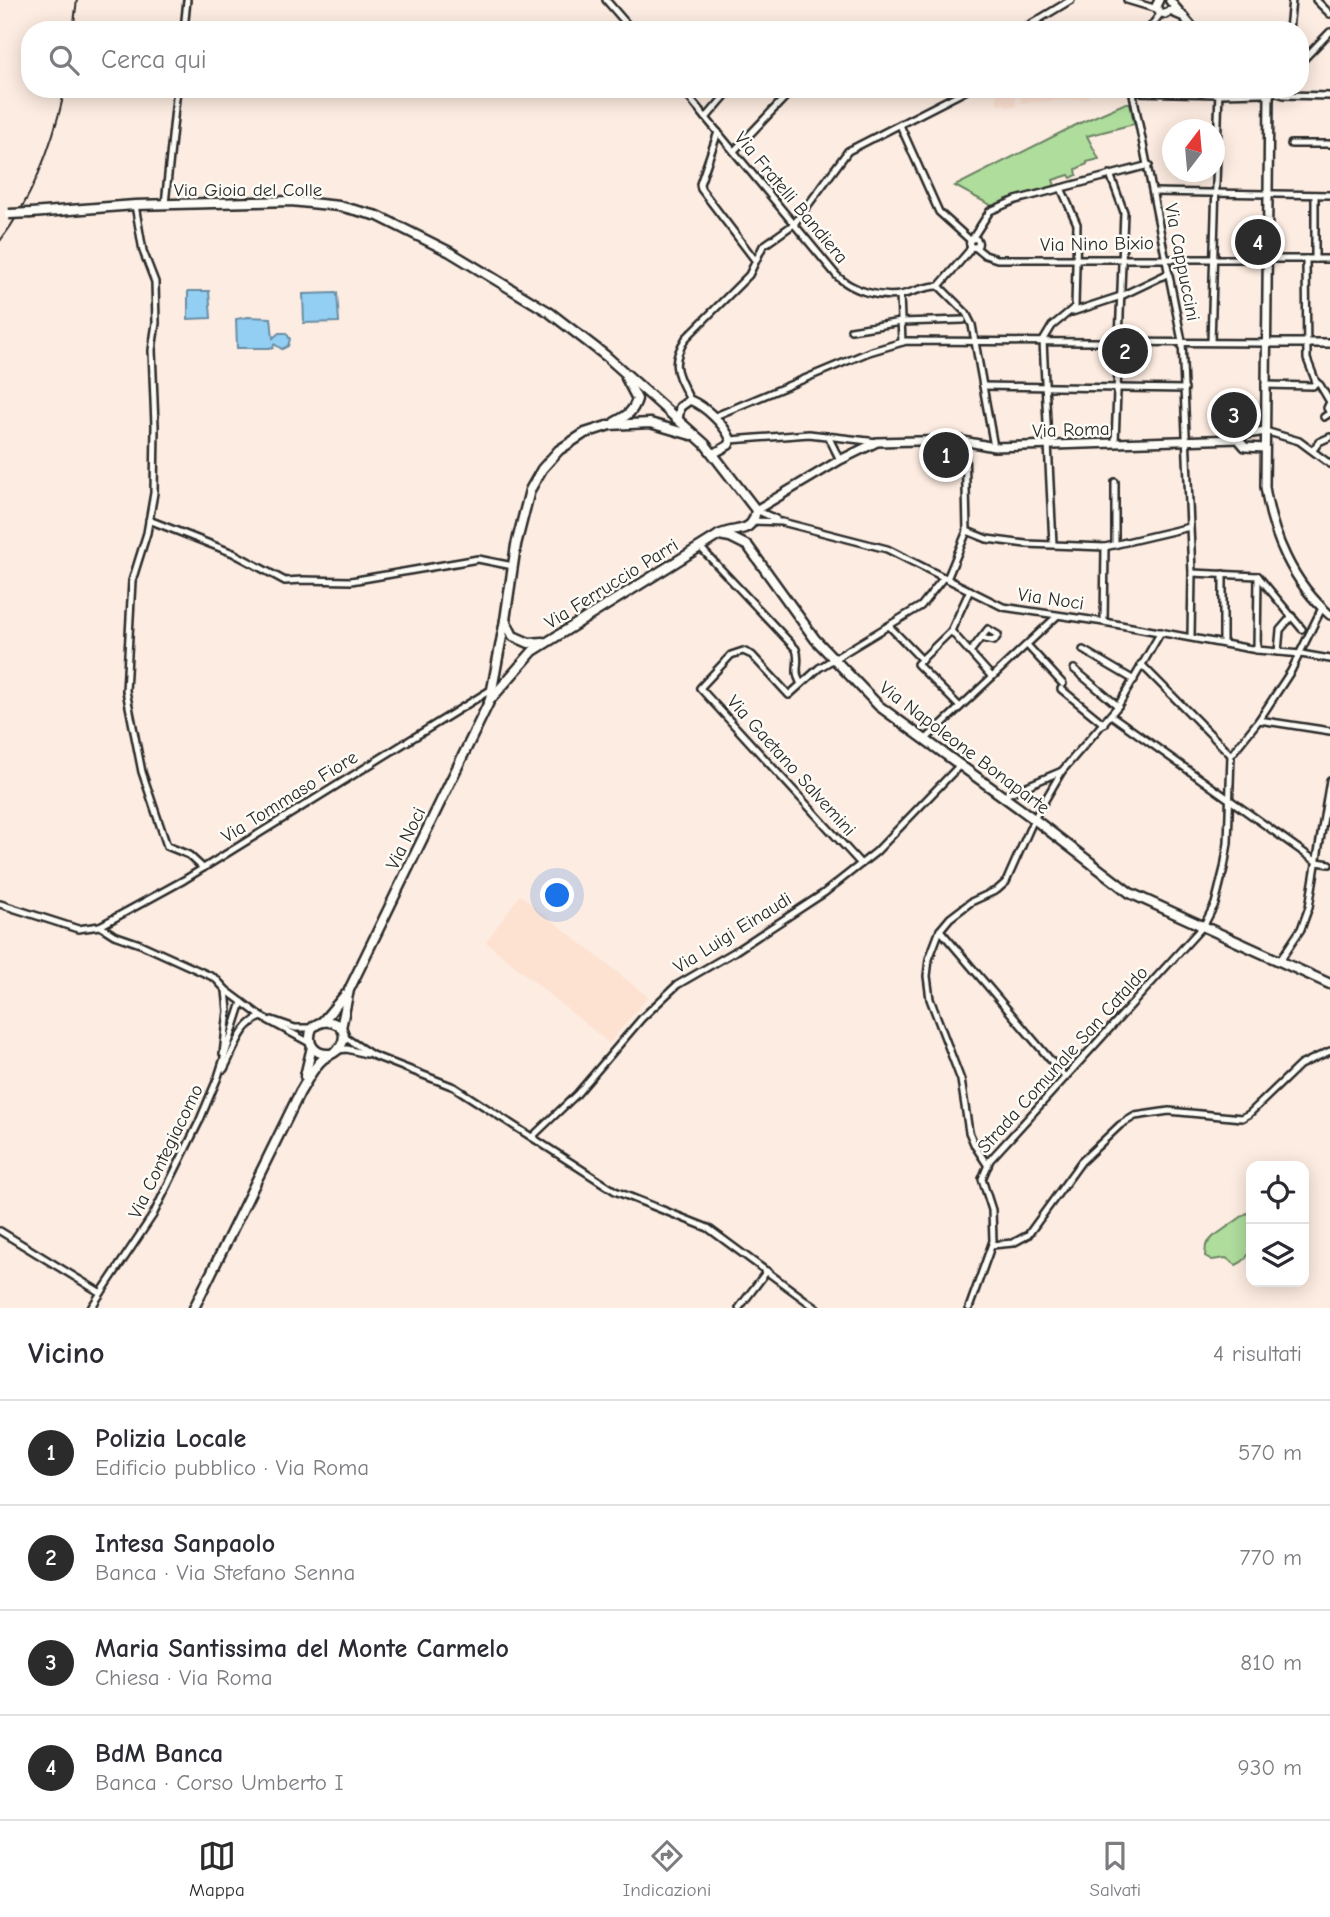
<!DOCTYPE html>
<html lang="it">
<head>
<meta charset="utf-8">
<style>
	:root { --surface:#fff; --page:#f7f7f7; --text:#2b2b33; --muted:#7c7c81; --line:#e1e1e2; --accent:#2b2b2b }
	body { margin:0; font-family:"Comic Neue",sans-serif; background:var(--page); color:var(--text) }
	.controls { position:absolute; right:21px; bottom:21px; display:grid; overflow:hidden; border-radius:14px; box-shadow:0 4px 18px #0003 }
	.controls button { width:63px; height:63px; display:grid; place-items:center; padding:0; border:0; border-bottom:2px solid var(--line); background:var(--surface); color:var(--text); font:35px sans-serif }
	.compass { position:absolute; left:1162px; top:119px; width:63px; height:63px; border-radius:50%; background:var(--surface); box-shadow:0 4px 18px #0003; rotate:16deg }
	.you { position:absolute; left:558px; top:896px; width:24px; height:24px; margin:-18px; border:5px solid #fff; border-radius:50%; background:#1a73e8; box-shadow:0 0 0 10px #1a73e833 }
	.badge { display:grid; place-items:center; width:46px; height:46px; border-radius:50%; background:var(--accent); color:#fff; font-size:23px; font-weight:700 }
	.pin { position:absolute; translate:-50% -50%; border:4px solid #fff; box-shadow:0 2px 7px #0006 }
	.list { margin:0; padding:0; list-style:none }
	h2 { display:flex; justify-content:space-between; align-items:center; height:91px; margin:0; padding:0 28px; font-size:30px }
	h2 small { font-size:23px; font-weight:400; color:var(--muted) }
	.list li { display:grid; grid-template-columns:46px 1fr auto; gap:21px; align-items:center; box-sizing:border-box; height:105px; padding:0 28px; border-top:2px solid var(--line) }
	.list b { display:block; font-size:26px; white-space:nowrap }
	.list p { margin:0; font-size:23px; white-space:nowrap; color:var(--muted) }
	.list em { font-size:23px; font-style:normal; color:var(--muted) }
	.icon { flex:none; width:38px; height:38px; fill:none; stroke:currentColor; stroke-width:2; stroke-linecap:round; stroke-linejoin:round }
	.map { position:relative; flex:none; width:1330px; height:1308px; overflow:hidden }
	.search { position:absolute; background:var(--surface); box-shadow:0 4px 18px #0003; left:21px; right:21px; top:21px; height:77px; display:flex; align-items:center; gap:18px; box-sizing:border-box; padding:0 24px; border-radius:28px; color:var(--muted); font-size:26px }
	.sheet { height:511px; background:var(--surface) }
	nav { display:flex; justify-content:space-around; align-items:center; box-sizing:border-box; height:98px; border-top:2px solid var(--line); background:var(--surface); font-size:19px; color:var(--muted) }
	nav a { display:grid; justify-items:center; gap:4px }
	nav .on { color:var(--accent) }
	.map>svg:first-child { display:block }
	.built { fill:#fde1d1 }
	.green { fill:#aedd9c; stroke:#6c8464; stroke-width:2 }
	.water { fill:#93cff3; stroke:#698da3; stroke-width:2 }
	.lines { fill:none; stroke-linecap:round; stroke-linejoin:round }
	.minor-casing { stroke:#2b2b2b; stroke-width:10 }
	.tertiary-casing { stroke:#2b2b2b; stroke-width:12 }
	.secondary-casing { stroke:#2b2b2b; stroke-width:13 }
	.minor { stroke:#fdfcf7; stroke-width:5 }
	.tertiary { stroke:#fdfcf7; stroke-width:7 }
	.secondary { stroke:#fdfcf7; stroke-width:8 }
	.rail { stroke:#2b2b2b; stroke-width:2 }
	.secondary-bridge-casing { stroke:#2b2b2b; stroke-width:13; stroke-linecap:butt }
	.secondary-bridge { stroke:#fdfcf7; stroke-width:8 }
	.labels { text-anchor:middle; stroke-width:5; stroke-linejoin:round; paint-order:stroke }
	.street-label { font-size:19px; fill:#2b2b2b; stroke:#fdfcf7 }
</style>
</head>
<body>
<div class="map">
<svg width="1330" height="1308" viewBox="0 0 1330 1308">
	<rect width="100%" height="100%" fill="#fdece1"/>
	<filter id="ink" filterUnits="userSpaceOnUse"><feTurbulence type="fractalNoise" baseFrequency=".0143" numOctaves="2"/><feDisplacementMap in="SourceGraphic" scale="14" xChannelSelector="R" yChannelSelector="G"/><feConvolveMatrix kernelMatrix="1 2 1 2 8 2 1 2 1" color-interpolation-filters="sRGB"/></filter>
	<g filter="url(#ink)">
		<g class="built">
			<polygon points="996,89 1088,89 1088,99 1021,103 1021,94 1015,94 1016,106 1006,107 1006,104 997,105"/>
			<polygon points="520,895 648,997 609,1043 486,942"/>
		</g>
		<g class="green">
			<polygon points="1126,103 1130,103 1134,124 1087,136 1099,159 1087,162 1087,164 1076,169 1077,175 1071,178 1069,175 1053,180 1055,186 1007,199 994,207 955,186 1080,123"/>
			<path d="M1247 1213 1251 1216C1251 1235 1257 1257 1236 1265L1226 1258 1212 1260 1205 1256 1206 1245 1213 1237Z"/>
		</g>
		<g class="water">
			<polygon points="188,291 209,291 211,318 188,319"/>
			<polygon points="337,293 339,322 304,323 303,294"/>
			<polygon points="248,317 271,318 273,338 279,333 286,333 290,339 288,346 282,349 274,344 273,348 237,348 236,319"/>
		</g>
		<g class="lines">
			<g class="minor-casing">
				<g id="minor">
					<polyline points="606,0 632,30"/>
					<polyline points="1127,0 1157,9"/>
					<polyline points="1316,0 1330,14"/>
					<polyline points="184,30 187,0"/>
					<polyline points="1021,30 1071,0"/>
					<polyline points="1148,30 1161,13"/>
					<polyline points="1289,30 1292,0"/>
					<polyline points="1300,63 1330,32"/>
					<path d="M682 89 837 276C853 291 879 298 901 295 914 292 925 286 939 286L969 251 971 246"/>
					<polyline points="1132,89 1182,341 1192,573 1191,637"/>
					<polyline points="1132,92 1219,94 1263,93"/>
					<polyline points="1274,92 1284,95 1330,96"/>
					<polyline points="706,118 731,89"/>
					<polyline points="900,125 939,212 970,240"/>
					<polyline points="718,132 700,184 701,189 755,260"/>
					<polyline points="1291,144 1330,144"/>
					<polyline points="734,151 793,89"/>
					<polyline points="1110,174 1124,212 1115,443"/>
					<polyline points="1153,192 1330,195"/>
					<polyline points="1315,195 1315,259"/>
					<polyline points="165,204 177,89"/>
					<polyline points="135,205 143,251 155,282 156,323 152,350 155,426 154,493 147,533 132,581 126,691 142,772 167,846 189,855 203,868"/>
					<circle cx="974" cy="243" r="4.5"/>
					<polyline points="972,239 990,211 1016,200 1149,165"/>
					<polyline points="975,247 985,255 997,259 1330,259"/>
					<polyline points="939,286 966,313 972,325 994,447"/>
					<polyline points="900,295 902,342"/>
					<polyline points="1072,312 1121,296 1169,273"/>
					<polyline points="851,330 901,322 963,320"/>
					<polyline points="1211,342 1219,89"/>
					<polyline points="1316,382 1320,385 1330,402 1327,408 1330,413 1324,417"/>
					<polyline points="1265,385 1313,386 1316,382 1307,359 1306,259"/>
					<polyline points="983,386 1185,389"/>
					<path d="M690 400C677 373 669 365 686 338L749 275 763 246 794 224 848 151 969 89"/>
					<polyline points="713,417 869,352 906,341 1265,343"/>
					<polyline points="1265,431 1299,441 1330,464"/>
					<polyline points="828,436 840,460"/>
					<polyline points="731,440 809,434 877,442"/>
					<polyline points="1313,450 1319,442 1330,437"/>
					<polyline points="1115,482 1115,545"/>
					<polyline points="756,510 776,519"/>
					<polyline points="149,520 233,553 285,581 303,580 351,581 478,559 513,566"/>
					<polyline points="753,521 782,522 887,549 1003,607 1104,622 1257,650 1301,654 1330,659"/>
					<polyline points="967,531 987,539 1026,544 1105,547 1190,527"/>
					<polyline points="1053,544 1043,341 1052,326 1075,307 1077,224 1061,188"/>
					<path d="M700 547 796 649C801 662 793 670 800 682"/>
					<polyline points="1192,573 1258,576"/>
					<polyline points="1258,576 1302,629"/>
					<polyline points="947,579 967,531 965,442"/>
					<polyline points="1104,622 1105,547"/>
					<polyline points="889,626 922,660"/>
					<polyline points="951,631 992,677"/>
					<polyline points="1223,643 1223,574"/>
					<polyline points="1027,645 1063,684"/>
					<polyline points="1083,650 1134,680"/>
					<polyline points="1257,650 1258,576"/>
					<polyline points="970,652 988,629 998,635 994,641 981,638"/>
					<polyline points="1278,652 1280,630 1292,616"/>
					<polyline points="1141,664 1231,755"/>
					<polyline points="1074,669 1118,706"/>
					<polyline points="1061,689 1104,724"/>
					<polyline points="960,707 917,664 951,631 970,590"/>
					<polyline points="1111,715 1317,862 1330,864"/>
					<polyline points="1259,720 1330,731"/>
					<polyline points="925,740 1057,616"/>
					<polyline points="1062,771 1118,706 1161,632"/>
					<polyline points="861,864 700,688 731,655 743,651 752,655 789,695 819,668 921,606 944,577"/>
					<polyline points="0,904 78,929 100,926 184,880 492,689"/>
					<polyline points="100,926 114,935 140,944 215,978 226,990 262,1017 310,1043"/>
					<polyline points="940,930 1065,1077"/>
					<polyline points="1279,962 1301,929 1309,907 1330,780"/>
					<polyline points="272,1020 295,1028 312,1028"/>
					<polyline points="343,1036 372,1055 454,1087 615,1191 708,1228 816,1308"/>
					<polyline points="338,1050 347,1049 366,1054"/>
					<polyline points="223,1054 228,1011 226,990"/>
					<path d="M224 1069C234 1051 241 1023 262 1017"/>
					<polyline points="532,1137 577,1094 642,1018 677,985 734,952 824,893 876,852 959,766"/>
					<polyline points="988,1166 975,1146 969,1132 961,1080 930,999 927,976 929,959 940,930 950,918 971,902 997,890 1006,882 1034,819 1062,771 1003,796"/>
					<polyline points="0,1231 101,1293"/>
					<polyline points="992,1245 1013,1243 1028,1235 1081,1162 1120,1125 1135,1116 1169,1111 1242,1118 1249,1114 1300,1065 1330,1051"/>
					<polyline points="91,1308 153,1215 199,1122 218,1077 242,1002"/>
					<polyline points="739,1308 767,1271"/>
					<polyline points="969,1308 993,1241 992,1210 982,1179 990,1160 1204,925 1215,904 1224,868 1228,843 1231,755 1259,720 1291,671 1322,608"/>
				</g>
			</g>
			<g class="tertiary-casing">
				<g id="tertiary">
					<polyline points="1159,0 1156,6 1159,12 1165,14 1170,11 1184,17"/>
					<polyline points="1170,1 1195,30"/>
					<polyline points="1262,89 1265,94 1269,95 1274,89"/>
					<path d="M1269 95 1265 487C1272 535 1293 583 1330 615"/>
					<polyline points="1265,343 1330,343"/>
					<path d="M678 420 680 407 690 400C706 407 724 424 731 440L729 445 713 454"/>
					<polyline points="1238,439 1245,447 1265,448"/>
					<polyline points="756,510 840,460 877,442 958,440 994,447 1238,439 1247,434 1265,431"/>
				</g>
			</g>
			<g class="secondary-casing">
				<g id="secondary">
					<path d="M31 213 135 205 291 201 339 206 378 216 450 252 549 312 606 356 705 444 756 510C752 536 736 526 719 535L533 651 490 700"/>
					<path d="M615 422C627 416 633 412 637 399L626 378"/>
					<polyline points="719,535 730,537 748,546 815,639 879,706 1034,819 1130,893 1330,984"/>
					<polyline points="505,620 513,636 529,643 543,642"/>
					<polyline points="323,1021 345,995"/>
					<polyline points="341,1028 349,990 490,700 505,620 516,545 530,490 542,469 559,450 585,433 610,425 650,423 691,435"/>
					<polyline points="305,1076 312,1047"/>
					<path d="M194 1308 300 1092C307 1081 313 1067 323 1059 329 1054 337 1053 341 1046 352 1027 328 1013 312 1028 306 1043 314 1055 330 1054"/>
				</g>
			</g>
			<use href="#minor" class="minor"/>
			<use href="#tertiary" class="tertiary"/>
			<use href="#secondary" class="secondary"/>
			<g class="rail">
				<polyline points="73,30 77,0"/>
				<path d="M0 241C33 198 53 143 65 89"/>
			</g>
			<g class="secondary-bridge-casing">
				<polyline id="secondary-bridge" points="9,214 31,213"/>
			</g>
			<use href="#secondary-bridge" class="secondary-bridge"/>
		</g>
	</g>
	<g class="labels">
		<g class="street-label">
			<text x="248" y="196">Via Gioia del Colle</text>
			<text transform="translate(792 197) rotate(50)" y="7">Via Fratelli Bandiera</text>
			<text transform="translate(1097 243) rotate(-1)" y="7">Via Nino Bixio</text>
			<text transform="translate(1183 262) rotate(79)" y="7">Via Cappuccini</text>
			<text transform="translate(1071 429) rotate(-2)" y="7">Via Roma</text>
			<text transform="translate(611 583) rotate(-32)" y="7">Via Ferruccio Parri</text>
			<text transform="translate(1051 598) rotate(8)" y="7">Via Noci</text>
			<text transform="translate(965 747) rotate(37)" y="7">Via Napoleone Bonaparte</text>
			<text transform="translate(792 765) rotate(48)" y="7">Via Gaetano Salvemini</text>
			<text transform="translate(289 796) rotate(-32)" y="7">Via Tommaso Fiore</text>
			<text transform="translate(405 838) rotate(-64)" y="7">Via Noci</text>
			<text transform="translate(732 932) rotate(-32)" y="7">Via Luigi Einaudi</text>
			<text transform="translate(1062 1059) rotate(-48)" y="7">Strada Comunale San Cataldo</text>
			<text transform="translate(165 1151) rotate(-64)" y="7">Via Contegiacomo</text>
		</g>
	</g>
</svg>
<div class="controls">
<button><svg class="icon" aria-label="locate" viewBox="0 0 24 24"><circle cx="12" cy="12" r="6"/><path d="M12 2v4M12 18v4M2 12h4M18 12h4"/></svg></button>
<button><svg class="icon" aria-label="layers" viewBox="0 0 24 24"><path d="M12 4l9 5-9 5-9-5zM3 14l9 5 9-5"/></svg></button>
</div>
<svg class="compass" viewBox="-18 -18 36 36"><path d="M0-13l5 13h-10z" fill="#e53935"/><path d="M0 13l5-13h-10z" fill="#7c7c81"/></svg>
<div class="you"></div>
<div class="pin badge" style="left:946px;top:455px">1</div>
<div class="pin badge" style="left:1125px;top:351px">2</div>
<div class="pin badge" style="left:1234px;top:415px">3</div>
<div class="pin badge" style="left:1258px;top:242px">4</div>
<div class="search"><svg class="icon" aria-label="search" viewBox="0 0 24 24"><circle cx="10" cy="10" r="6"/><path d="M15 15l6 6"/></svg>Cerca qui</div>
</div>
<section class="sheet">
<h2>Vicino<small>4 risultati</small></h2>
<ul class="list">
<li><span class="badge">1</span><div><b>Polizia Locale</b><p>Edificio pubblico · Via Roma</p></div><em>570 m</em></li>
<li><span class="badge">2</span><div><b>Intesa Sanpaolo</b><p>Banca · Via Stefano Senna</p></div><em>770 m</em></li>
<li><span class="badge">3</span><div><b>Maria Santissima del Monte Carmelo</b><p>Chiesa · Via Roma</p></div><em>810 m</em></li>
<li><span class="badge">4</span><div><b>BdM Banca</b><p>Banca · Corso Umberto I</p></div><em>930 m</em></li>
</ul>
</section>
<nav>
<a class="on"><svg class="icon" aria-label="map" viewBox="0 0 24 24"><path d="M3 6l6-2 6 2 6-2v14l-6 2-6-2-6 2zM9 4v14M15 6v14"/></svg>Mappa</a>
<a><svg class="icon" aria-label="directions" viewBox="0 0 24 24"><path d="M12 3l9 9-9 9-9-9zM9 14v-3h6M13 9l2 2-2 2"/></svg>Indicazioni</a>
<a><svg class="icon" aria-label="saved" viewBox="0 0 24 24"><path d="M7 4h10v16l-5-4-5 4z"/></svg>Salvati</a>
</nav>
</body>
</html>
